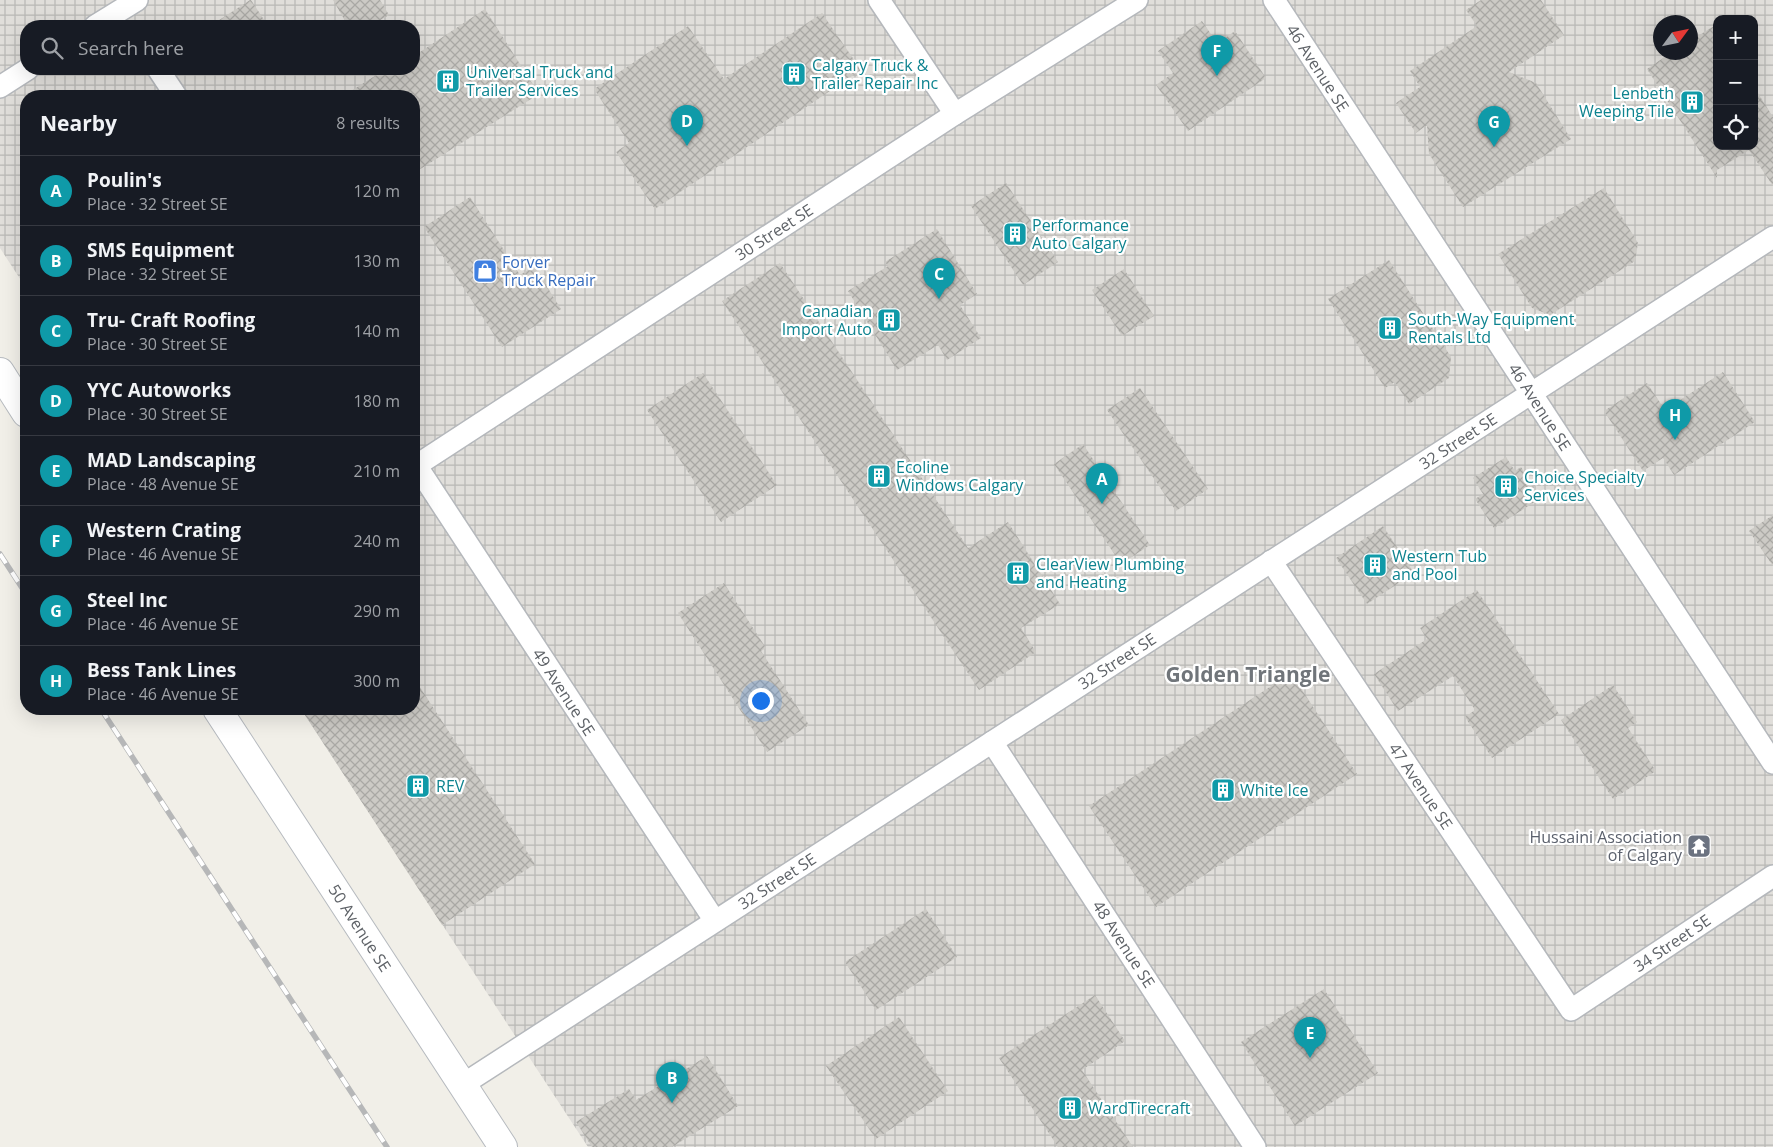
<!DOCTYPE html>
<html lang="en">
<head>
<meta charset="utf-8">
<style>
	:root { --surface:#171b24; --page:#242831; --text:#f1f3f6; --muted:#9ea1a6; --line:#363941; --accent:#ea4335 }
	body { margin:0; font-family:"Open Sans",sans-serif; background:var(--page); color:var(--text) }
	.controls { position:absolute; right:15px; top:15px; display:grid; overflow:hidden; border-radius:10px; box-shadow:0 5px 20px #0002 }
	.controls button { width:45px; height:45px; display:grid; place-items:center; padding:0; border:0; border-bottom:1px solid var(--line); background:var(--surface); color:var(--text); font:25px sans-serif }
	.compass { position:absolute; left:1653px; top:15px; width:45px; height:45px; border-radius:50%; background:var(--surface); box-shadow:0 5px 20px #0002; rotate:57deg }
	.you { position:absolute; left:760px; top:700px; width:18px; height:18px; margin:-12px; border:4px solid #fff; border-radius:50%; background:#1a73e8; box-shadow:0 0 0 8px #1a73e833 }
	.badge { display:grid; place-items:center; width:32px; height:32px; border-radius:50%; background:var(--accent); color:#fff; font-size:16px; font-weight:700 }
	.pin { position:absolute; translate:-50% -41px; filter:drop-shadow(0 1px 2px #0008) }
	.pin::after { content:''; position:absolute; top:26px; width:18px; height:15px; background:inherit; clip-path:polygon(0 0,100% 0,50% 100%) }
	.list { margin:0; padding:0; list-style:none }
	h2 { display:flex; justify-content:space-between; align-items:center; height:65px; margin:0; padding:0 20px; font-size:21px }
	h2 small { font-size:16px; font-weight:400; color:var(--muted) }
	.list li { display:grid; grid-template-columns:32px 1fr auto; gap:15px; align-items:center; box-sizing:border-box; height:70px; padding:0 20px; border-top:1px solid var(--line) }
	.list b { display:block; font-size:19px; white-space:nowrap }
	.list p { margin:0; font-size:16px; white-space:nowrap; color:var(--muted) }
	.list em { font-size:16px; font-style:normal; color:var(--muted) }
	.icon { flex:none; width:28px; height:28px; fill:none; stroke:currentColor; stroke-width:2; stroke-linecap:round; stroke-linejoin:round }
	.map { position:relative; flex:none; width:1773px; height:1147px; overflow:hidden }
	.search { position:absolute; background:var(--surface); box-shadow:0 5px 20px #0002; left:20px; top:20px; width:400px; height:55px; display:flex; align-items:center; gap:12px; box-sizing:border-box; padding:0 18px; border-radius:20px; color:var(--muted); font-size:19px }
	.panel { position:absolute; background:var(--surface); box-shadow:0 5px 20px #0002; left:20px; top:90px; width:400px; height:625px; border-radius:20px }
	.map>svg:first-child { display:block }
	.industrial { fill:url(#industrial-grid); fill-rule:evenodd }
	.building { fill:url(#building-cross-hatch) }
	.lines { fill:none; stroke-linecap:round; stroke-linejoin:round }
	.street-casing { stroke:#b5b8bc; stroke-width:24 }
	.secondary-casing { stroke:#b6babf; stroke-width:30 }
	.street { stroke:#fff; stroke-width:21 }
	.secondary { stroke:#fff; stroke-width:28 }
	.rail-casing { stroke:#b6b7b8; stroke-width:5.5 }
	.rail { stroke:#fff; stroke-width:4; stroke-dasharray:11; stroke-linecap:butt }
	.labels { text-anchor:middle; stroke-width:4.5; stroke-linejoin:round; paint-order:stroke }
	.culture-label { font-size:16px; fill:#0d838f; stroke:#fff; text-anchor:start }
	.street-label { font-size:16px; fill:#5f6368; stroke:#fff }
	.shop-label { font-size:16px; fill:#366cbe; stroke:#fff; text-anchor:start }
	.worship-label { font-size:16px; fill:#5b616d; stroke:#fff; text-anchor:end }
	.district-label { font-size:21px; font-weight:bold; fill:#70757a; stroke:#fff }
</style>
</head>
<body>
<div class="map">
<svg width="1773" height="1147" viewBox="0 0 1773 1147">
	<defs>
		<pattern id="industrial-grid" width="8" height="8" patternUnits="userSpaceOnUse" patternTransform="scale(1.25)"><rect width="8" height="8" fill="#e0deda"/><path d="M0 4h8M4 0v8" fill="none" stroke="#b9b8b5"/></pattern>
		<pattern id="building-cross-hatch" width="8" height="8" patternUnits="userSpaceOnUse" patternTransform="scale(1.25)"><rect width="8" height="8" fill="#cccac5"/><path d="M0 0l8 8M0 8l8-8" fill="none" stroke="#a9a8a4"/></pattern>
	</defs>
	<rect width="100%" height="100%" fill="#f1efe8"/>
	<path class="industrial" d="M0 0H1773V1147H588L301 709H414V96H26V288L0 248ZM1717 19H1754V146H1717ZM1660 22H1690V52H1660ZM26 26H414V69H26Z"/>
	<g class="building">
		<polygon points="251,0 268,26 210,26 250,0"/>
		<polygon points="333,0 380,0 389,15 370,26 348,26"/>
		<polygon points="1481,0 1541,0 1564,35 1509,72 1536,83 1571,139 1463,207 1429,154 1427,125 1416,133 1396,103 1420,87 1410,71 1477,26 1466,10"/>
		<polygon points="485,9 539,94 414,173 414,96 343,96 386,69 414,69 414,56"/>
		<polygon points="822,13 861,70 655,209 616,152 629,143 594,89 688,26 724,79"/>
		<polygon points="1202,21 1217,43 1235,31 1266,78 1188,131 1156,85 1173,73 1158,51"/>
		<polygon points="1717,24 1717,146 1754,146 1754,87 1773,117 1773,186 1749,150 1717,170 1717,178 1647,69 1672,52 1690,52 1690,41"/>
		<polygon points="1006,183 1058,262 1023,285 971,206"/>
		<polygon points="1604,188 1638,243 1635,261 1550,315 1532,308 1498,254"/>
		<polygon points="470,197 520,275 534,266 561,309 502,347 424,227"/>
		<polygon points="937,229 977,294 960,305 981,338 947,360 938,345 897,370 848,291 888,266 885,262"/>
		<polygon points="1389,260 1451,357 1449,378 1409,404 1395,382 1385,388 1328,299"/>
		<polygon points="780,263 968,548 1008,522 1060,604 1021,628 1036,652 979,690 722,301"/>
		<polygon points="1124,269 1154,316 1122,336 1092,290"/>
		<polygon points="1723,372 1755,422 1674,475 1663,458 1643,471 1604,411 1647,383 1665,410"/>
		<polygon points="703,373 777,485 721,522 647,410"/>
		<polygon points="1140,388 1208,489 1176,511 1107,410"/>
		<polygon points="1083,444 1150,545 1121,564 1054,464"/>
		<polygon points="1506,457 1515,471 1521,467 1541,498 1494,528 1475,499 1483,494 1473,478"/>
		<polygon points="1773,515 1773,566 1749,531"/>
		<polygon points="1383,526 1414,573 1367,604 1336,558"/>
		<polygon points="724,583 766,648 761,651 809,725 767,752 678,613"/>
		<polygon points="1477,590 1559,714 1492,758 1465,717 1475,710 1453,676 1398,711 1374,674 1427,639 1420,628"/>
		<polygon points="1291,673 1357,774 1156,907 1089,806"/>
		<polygon points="414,678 535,864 442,925 301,709 414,709"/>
		<polygon points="1613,685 1637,722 1628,728 1656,771 1613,799 1561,720"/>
		<polygon points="926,909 957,957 876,1010 845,962"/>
		<polygon points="1324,989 1378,1073 1295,1126 1241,1042"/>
		<polygon points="1095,995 1125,1041 1082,1070 1133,1147 1058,1147 999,1058"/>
		<polygon points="899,1017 948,1091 876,1139 826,1066"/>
		<polygon points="707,1056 738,1106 672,1147 592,1147 576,1122 629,1089 636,1100"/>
	</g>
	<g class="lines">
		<g class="street-casing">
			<g id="street">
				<polyline points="879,0 955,114"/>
				<polyline points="1274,0 1773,763"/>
				<polyline points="95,26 137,0"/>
				<polyline points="158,69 176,96"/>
				<polyline points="0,87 28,69"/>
				<polyline points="414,462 715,921"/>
				<polyline points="414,467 955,114 1137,0"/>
				<polyline points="1271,561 1571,1010 1773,876"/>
				<polyline points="992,742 1255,1147"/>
				<polyline points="462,1085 1773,237"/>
			</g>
		</g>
		<g class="secondary-casing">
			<g id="secondary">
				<polyline points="0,372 26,413"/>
				<polyline points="217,709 503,1147"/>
			</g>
		</g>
		<use href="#street" class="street"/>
		<use href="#secondary" class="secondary"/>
		<g class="rail-casing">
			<g id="rail">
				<polyline points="0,554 26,594"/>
				<polyline points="101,709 387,1147"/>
			</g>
		</g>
		<use href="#rail" class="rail"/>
	</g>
	<defs>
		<g id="building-square" transform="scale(1.25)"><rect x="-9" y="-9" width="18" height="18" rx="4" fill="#0f9aa8" stroke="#fff"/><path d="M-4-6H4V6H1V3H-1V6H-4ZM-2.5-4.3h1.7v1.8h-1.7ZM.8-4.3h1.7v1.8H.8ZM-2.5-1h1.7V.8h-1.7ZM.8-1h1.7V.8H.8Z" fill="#fff"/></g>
		<g id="shop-square" transform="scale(1.25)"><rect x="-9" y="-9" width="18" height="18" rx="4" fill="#3f7fe0" stroke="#fff"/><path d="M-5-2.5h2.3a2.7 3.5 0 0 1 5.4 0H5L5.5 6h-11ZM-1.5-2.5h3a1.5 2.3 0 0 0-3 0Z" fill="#fff"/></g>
		<g id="temple-square" transform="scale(1.25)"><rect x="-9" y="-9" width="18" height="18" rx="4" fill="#6b7280" stroke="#fff"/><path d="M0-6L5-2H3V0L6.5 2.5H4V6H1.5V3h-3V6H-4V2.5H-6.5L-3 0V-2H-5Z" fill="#fff"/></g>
	</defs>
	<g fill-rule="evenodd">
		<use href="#building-square" x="794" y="74"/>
		<use href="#building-square" x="448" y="81"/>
		<use href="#building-square" x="1692" y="102"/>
		<use href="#building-square" x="1015" y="234"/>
		<use href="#shop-square" x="485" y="271"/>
		<use href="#building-square" x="889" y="320"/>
		<use href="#building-square" x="1390" y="328"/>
		<use href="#building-square" x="879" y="476"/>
		<use href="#building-square" x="1506" y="486"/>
		<use href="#building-square" x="1375" y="565"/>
		<use href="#building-square" x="1018" y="573"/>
		<use href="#building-square" x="418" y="786"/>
		<use href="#building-square" x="1223" y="790"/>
		<use href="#temple-square" x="1699" y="846"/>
		<use href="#building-square" x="1070" y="1108"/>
	</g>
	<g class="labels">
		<g class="culture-label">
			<text x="812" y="71">Calgary Truck &amp;<tspan x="812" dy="18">Trailer Repair Inc</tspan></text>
			<text x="466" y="78">Universal Truck and<tspan x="466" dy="18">Trailer Services</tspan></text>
			<text x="1674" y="99" text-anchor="end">Lenbeth<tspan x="1674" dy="18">Weeping Tile</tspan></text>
			<text x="1032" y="231">Performance<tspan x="1032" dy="18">Auto Calgary</tspan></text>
			<text x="872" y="317" text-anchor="end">Canadian<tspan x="872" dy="18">Import Auto</tspan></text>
			<text x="1408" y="325">South-Way Equipment<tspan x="1408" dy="18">Rentals Ltd</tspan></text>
			<text x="896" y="473">Ecoline<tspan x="896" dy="18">Windows Calgary</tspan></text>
			<text x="1524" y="483">Choice Specialty<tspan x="1524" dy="18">Services</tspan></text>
			<text x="1392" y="562">Western Tub<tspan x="1392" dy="18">and Pool</tspan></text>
			<text x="1036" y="570">ClearView Plumbing<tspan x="1036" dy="18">and Heating</tspan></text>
			<text x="436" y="792">REV</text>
			<text x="1240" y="796">White Ice</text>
			<text x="1088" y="1114">WardTirecraft</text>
		</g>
		<g class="street-label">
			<text transform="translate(1318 68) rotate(57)" y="6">46 Avenue SE</text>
			<text transform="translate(774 232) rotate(-33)" y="6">30 Street SE</text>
			<text transform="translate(1540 407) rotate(57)" y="6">46 Avenue SE</text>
			<text transform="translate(1458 441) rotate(-33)" y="6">32 Street SE</text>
			<text transform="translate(1117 661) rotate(-33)" y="6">32 Street SE</text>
			<text transform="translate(564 692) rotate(57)" y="6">49 Avenue SE</text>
			<text transform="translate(1421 786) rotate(56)" y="6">47 Avenue SE</text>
			<text transform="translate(777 881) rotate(-33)" y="6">32 Street SE</text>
			<text transform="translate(360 928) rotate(57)" y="6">50 Avenue SE</text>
			<text transform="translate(1672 943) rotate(-34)" y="6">34 Street SE</text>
			<text transform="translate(1124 944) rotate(57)" y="6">48 Avenue SE</text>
		</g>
		<g class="shop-label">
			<text x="502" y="268">Forver<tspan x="502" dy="18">Truck Repair</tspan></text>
		</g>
		<g class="worship-label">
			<text x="1682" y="843">Hussaini Association<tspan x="1682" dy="18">of Calgary</tspan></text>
		</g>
		<g class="district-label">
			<text x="1248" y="682">Golden Triangle</text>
		</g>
	</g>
</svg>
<div class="controls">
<button>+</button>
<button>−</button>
<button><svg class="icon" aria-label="locate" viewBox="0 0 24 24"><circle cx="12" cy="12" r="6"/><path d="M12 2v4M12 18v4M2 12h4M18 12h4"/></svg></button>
</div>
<svg class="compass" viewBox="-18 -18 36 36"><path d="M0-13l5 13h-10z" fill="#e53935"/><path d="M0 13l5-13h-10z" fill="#9ea1a6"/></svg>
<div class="you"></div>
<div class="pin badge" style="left:1102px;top:504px;background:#0f9aa8">A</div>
<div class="pin badge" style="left:672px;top:1103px;background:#0f9aa8">B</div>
<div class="pin badge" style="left:939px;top:299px;background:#0f9aa8">C</div>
<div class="pin badge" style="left:687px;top:146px;background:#0f9aa8">D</div>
<div class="pin badge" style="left:1310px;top:1058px;background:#0f9aa8">E</div>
<div class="pin badge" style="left:1217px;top:76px;background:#0f9aa8">F</div>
<div class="pin badge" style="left:1494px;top:147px;background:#0f9aa8">G</div>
<div class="pin badge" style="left:1675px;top:440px;background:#0f9aa8">H</div>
<div class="search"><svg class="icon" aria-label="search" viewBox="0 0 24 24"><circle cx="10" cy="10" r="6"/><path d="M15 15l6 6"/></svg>Search here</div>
<section class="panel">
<h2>Nearby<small>8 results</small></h2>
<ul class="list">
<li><span class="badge" style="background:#0f9aa8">A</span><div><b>Poulin's</b><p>Place · 32 Street SE</p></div><em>120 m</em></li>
<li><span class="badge" style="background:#0f9aa8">B</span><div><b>SMS Equipment</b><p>Place · 32 Street SE</p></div><em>130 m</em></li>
<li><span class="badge" style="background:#0f9aa8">C</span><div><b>Tru- Craft Roofing</b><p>Place · 30 Street SE</p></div><em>140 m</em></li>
<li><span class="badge" style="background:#0f9aa8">D</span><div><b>YYC Autoworks</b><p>Place · 30 Street SE</p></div><em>180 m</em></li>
<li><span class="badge" style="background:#0f9aa8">E</span><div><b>MAD Landscaping</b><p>Place · 48 Avenue SE</p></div><em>210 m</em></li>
<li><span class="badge" style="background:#0f9aa8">F</span><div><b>Western Crating</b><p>Place · 46 Avenue SE</p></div><em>240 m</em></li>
<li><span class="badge" style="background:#0f9aa8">G</span><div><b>Steel Inc</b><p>Place · 46 Avenue SE</p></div><em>290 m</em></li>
<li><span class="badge" style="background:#0f9aa8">H</span><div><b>Bess Tank Lines</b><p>Place · 46 Avenue SE</p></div><em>300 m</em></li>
</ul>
</section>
</div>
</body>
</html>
